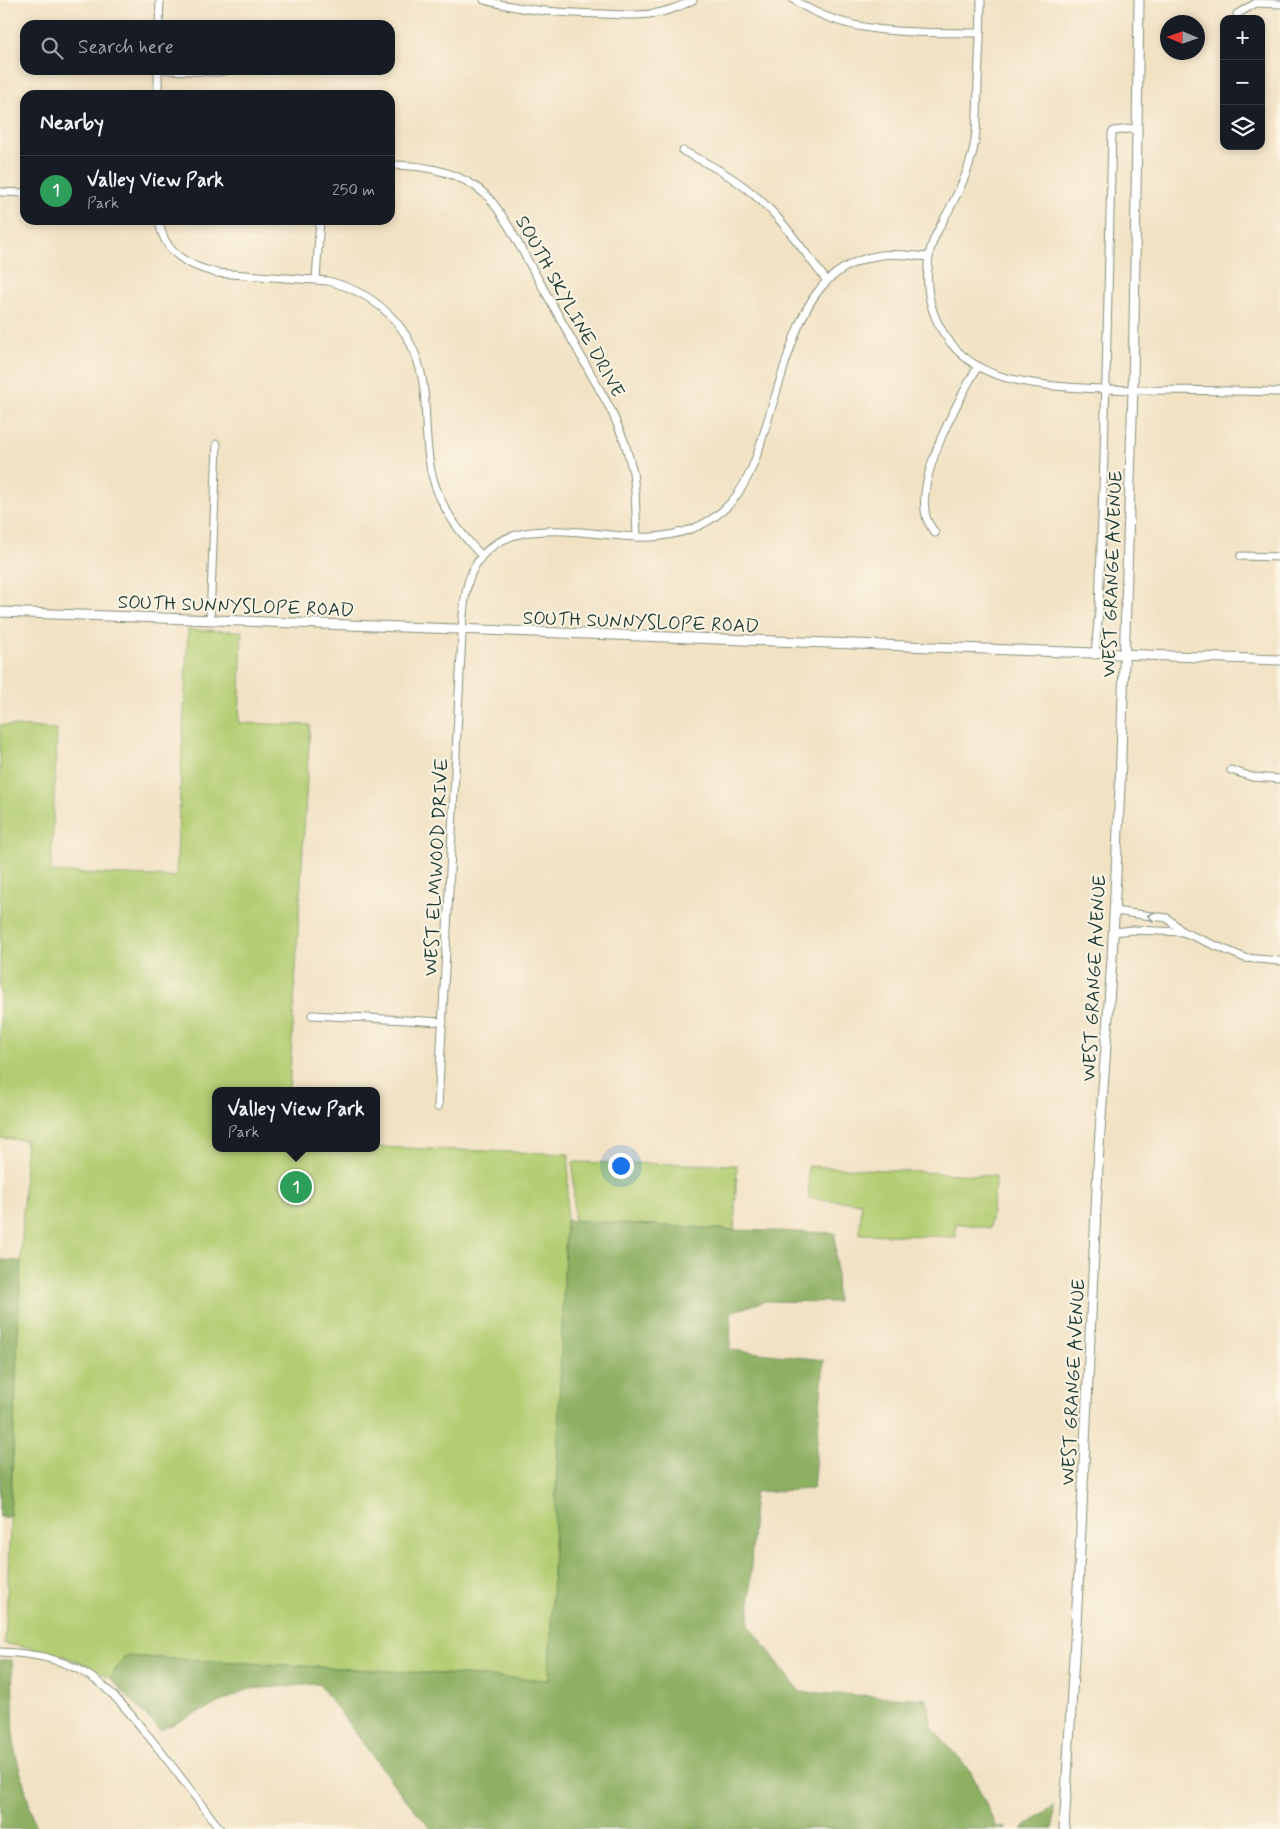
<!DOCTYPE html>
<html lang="en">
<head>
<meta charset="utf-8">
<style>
	:root { --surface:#171b24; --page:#20242c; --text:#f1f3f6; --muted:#9ea1a6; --line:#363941; --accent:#d1495b }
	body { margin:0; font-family:Mynerve,sans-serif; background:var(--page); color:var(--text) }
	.controls { position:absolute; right:15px; top:15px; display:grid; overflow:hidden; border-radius:10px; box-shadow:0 2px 8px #0003 }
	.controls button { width:45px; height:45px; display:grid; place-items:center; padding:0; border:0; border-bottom:1px solid var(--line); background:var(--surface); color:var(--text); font:25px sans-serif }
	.compass { position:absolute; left:1160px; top:15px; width:45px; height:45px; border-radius:50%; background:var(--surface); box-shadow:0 2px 8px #0003; rotate:272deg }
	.you { position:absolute; left:620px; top:1165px; width:18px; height:18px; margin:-12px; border:4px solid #fff; border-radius:50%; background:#1a73e8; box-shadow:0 0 0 8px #1a73e833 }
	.badge { display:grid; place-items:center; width:32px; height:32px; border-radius:50%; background:var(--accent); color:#fff; font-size:16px; font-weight:700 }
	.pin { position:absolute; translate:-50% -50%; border:2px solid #fff; box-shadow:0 1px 5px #0006 }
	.popup { position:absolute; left:212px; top:1087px; width:168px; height:65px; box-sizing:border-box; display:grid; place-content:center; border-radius:10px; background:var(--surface); filter:drop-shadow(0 1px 4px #0005); font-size:16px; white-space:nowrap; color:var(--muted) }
	.popup b { font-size:19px; color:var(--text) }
	.popup::after { content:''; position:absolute; left:50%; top:100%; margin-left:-10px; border:10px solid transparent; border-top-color:var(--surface) }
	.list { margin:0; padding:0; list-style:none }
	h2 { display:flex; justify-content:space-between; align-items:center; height:65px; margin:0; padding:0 20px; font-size:21px }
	h2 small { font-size:16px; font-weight:400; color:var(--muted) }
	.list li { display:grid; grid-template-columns:32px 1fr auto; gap:15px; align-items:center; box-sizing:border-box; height:70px; padding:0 20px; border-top:1px solid var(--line) }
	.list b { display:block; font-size:19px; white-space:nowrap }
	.list p { margin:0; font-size:16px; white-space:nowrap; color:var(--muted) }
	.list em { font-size:16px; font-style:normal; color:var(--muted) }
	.icon { flex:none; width:28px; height:28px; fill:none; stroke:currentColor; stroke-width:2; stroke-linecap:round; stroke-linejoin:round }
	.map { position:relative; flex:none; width:1280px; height:1829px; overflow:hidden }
	.search { position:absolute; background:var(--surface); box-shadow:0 2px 8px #0003; left:20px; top:20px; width:375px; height:55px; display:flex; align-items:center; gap:12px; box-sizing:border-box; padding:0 18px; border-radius:15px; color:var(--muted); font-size:19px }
	.panel { position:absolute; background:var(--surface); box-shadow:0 2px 8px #0003; left:20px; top:90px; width:375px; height:135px; border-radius:15px }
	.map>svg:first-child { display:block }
	.green { fill:#b3cd72; stroke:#698553 }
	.forest { fill:#8eb064; stroke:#56764c }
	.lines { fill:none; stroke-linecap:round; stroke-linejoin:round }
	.minor-casing { stroke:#88907c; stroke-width:9 }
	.tertiary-casing { stroke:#88907c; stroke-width:11 }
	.minor { stroke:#fff; stroke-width:7 }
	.tertiary { stroke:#fff; stroke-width:9 }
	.oneway { stroke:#8f9e9a }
	.labels { text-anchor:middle; stroke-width:4; stroke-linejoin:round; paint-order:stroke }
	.street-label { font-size:19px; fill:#1f3d34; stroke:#fcf5e5 }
</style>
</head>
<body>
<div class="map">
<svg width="1280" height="1829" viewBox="0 0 1280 1829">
	<rect width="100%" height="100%" fill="#fcf5e5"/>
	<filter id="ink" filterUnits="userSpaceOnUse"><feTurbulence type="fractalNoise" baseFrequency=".02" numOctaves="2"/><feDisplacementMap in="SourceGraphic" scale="10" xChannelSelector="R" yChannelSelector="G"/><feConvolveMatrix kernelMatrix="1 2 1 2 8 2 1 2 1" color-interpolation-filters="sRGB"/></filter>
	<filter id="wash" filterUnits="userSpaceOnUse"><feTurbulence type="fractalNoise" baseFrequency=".0096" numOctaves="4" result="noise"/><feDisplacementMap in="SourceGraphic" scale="20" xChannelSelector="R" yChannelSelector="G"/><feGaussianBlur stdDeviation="1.12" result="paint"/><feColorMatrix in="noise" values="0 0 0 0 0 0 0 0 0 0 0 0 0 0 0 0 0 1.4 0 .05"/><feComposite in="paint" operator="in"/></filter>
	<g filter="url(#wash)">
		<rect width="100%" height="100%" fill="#f1e2c4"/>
		<g class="green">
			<path d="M188 630 242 631 239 723 310 725 289 1091H216V1148L376 1147 569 1154 549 1680 125 1656 110 1678C77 1658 44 1648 5 1644L26 1140 0 1138V725L57 729 51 872 176 877Z"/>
			<polygon points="573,1162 737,1165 734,1230 574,1220"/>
			<polygon points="808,1166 996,1176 990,1228 956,1223 956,1237 860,1234 861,1203 809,1198"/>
		</g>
		<g class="forest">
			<polygon points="566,1220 734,1230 835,1233 837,1302 765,1301 731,1312 730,1350 824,1360 813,1489 754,1492 749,1625 800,1692 927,1699 932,1728 971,1772 996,1826 1007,1829 431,1829 395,1786 319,1684 249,1689 160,1730 110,1678 125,1656 549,1680"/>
			<polygon points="0,1260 21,1261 10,1517 0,1517"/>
			<polygon points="0,1660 12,1660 14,1748 36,1829 0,1829"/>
			<polygon points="1054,1805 1053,1829 1022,1829"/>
		</g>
	</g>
	<g filter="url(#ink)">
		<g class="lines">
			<g class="minor-casing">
				<g id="minor">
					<path d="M484 0C524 11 561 13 603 14 625 15 650 17 672 9 679 7 686 3 693 0"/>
					<path d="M794 0C849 37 917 32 980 33"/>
					<path d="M981 0C981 28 979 55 978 83 977 109 978 138 970 162 965 179 957 195 949 210 942 223 933 237 930 251 918 314 952 368 1016 380 1058 389 1101 389 1144 390 1189 390 1235 391 1280 392"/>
					<polyline points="1237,14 1256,3 1280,4"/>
					<polyline points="159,25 160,0"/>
					<polyline points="167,70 218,72 228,70"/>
					<polyline points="158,95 158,70"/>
					<path d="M683 151C707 163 732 176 752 193 782 217 803 251 827 281"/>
					<path d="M390 165C424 165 459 171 485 194 495 203 501 215 508 225L611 410 625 443 633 472 635 491 637 537"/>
					<polyline points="0,192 25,193"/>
					<path d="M159 220C163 253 188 266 217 273L328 281C383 295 418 334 424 391 427 419 425 448 432 475 440 507 459 532 481 555"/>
					<polyline points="316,279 320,220"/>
					<path d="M935 533C931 527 927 522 926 516 916 476 958 401 978 366"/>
					<polyline points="1241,556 1280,557"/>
					<polyline points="210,620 217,444"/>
					<polyline points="1095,655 1099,610 1104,456 1112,133 1114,131 1136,128"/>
					<polyline points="1231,770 1252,777 1280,779"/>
					<polyline points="1114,911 1167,918 1183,932 1245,958 1280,961"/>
					<polyline points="1113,932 1133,930 1183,932"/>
					<polyline points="312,1015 443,1022"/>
					<path d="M438 1107 463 615C465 599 466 582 474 568 505 507 599 540 652 537 678 535 703 528 722 511 744 493 755 463 763 436 770 412 778 388 785 364 802 312 819 265 881 255 897 253 913 256 929 257"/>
					<path d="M0 1652C31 1653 62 1658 88 1675 111 1689 128 1711 145 1732 171 1763 195 1797 220 1829"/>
				</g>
			</g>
			<g class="tertiary-casing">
				<g id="tertiary">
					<polyline points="0,612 1280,660"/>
					<polyline points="1064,1829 1079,1571 1099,1146 1112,959 1120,786 1133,389 1139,0"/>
				</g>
			</g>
			<use href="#minor" class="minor"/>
			<use href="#tertiary" class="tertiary"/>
		</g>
		<defs><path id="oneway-chevron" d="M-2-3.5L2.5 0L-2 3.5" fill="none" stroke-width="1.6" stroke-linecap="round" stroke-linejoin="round" transform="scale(1.25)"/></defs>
		<use class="oneway" href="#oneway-chevron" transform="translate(1151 916) rotate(-170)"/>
	</g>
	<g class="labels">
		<g class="street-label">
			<text transform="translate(571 306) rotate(61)" y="7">SOUTH SKYLINE DRIVE</text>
			<text transform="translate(1111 574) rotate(-88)" y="7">WEST GRANGE AVENUE</text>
			<text transform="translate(236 605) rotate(2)" y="7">SOUTH SUNNYSLOPE ROAD</text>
			<text transform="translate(641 621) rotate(2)" y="7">SOUTH SUNNYSLOPE ROAD</text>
			<text transform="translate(435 867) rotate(-87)" y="7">WEST ELMWOOD DRIVE</text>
			<text transform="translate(1093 978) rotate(-87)" y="7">WEST GRANGE AVENUE</text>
			<text transform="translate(1072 1382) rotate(-87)" y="7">WEST GRANGE AVENUE</text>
		</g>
	</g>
</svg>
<div class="controls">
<button>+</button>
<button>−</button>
<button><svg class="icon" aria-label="layers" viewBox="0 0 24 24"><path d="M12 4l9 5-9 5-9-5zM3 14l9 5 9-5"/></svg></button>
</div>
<svg class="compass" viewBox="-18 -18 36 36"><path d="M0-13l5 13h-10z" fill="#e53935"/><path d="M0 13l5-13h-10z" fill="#9ea1a6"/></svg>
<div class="you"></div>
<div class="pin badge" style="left:296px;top:1187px;background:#2e9e5b">1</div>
<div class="popup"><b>Valley View Park</b>Park</div>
<div class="search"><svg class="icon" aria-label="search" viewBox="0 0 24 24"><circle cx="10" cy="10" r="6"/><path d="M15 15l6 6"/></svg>Search here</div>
<section class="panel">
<h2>Nearby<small></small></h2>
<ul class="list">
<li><span class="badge" style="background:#2e9e5b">1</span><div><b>Valley View Park</b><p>Park</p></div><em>250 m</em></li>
</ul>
</section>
</div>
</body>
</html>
